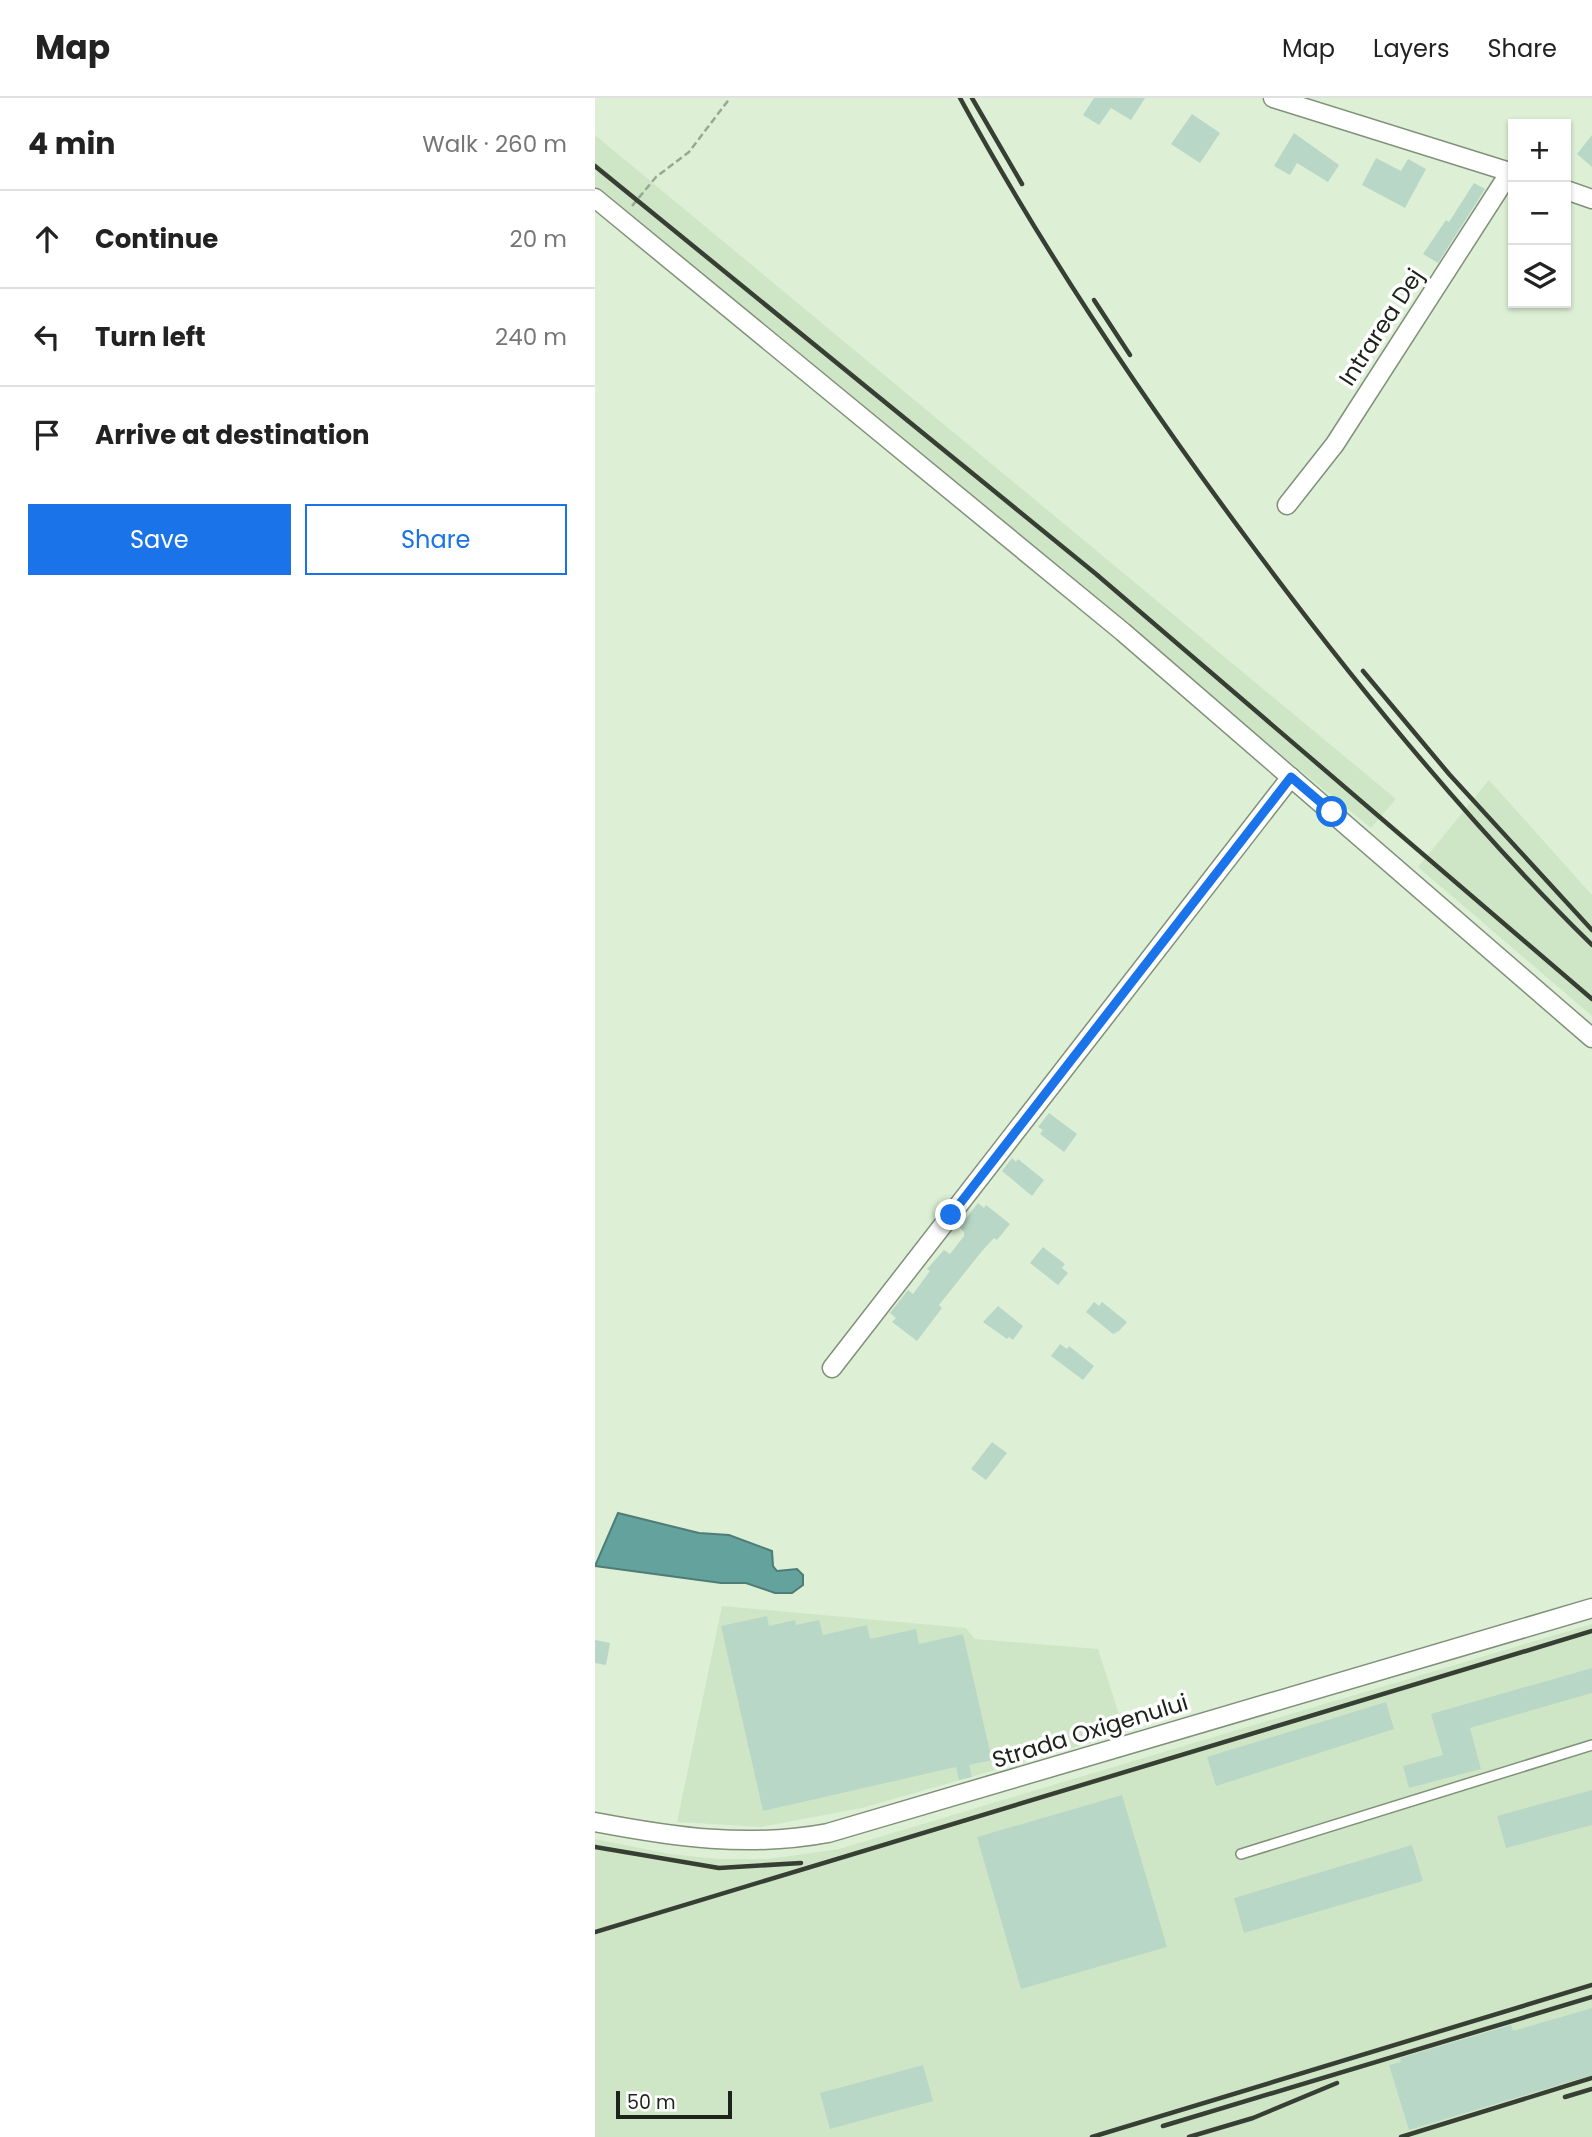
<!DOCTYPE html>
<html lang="en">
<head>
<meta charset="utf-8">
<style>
	:root { --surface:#fff; --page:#f2f2f2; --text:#222; --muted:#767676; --line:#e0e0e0; --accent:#1a73e8 }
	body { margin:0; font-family:Poppins,sans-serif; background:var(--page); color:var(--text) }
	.controls { position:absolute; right:21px; top:21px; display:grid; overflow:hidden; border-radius:0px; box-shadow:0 2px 5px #0004 }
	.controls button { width:63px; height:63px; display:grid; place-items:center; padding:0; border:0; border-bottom:2px solid var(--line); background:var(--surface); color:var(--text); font:35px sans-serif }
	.scale { position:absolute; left:21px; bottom:18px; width:116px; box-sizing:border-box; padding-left:7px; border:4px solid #1c231a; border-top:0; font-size:19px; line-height:24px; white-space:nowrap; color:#1c231a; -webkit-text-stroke:5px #fff; paint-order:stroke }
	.stop { position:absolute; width:21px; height:21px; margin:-16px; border:5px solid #1a73e8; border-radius:50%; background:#fff }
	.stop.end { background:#1a73e8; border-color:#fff; box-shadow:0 2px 7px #0008 }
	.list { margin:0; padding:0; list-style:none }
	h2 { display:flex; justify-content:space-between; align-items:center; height:91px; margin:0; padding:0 28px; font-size:30px }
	h2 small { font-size:23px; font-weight:400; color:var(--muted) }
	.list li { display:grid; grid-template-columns:46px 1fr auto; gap:21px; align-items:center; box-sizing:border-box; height:98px; padding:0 28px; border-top:2px solid var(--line) }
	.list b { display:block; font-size:26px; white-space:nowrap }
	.list em { font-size:23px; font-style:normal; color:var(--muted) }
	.actions { display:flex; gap:14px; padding:21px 28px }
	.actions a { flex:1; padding:16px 0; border:2px solid var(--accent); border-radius:0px; text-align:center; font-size:24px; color:var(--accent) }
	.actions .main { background:var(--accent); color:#fff }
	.icon { flex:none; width:38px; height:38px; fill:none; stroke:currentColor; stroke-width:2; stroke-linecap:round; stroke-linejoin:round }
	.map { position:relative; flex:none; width:997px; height:2039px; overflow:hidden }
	header { display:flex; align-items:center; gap:42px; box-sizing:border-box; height:98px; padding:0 35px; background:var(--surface); border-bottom:2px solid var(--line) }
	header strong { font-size:33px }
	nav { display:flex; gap:38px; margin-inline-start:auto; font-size:24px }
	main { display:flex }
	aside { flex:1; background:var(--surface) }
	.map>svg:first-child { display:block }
	.built { fill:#cfe6c6 }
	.water { fill:#63a29d; stroke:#4e7c76; stroke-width:2 }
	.building { fill:#b9d7c7 }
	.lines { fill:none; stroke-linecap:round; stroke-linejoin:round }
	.service-casing { stroke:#809179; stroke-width:12 }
	.minor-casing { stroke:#809179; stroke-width:21 }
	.path { stroke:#99a894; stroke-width:2.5; stroke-dasharray:7 3.5; stroke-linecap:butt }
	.service { stroke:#fff; stroke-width:9 }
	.minor { stroke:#fff; stroke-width:18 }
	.rail { stroke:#373f34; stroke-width:4.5 }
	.route { stroke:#1a73e8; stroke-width:9 }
	.labels { text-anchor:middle; stroke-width:7; stroke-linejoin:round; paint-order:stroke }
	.street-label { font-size:23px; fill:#1c231a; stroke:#fff }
</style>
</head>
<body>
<header>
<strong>Map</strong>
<nav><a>Map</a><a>Layers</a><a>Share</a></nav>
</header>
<main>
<aside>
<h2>4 min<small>Walk · 260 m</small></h2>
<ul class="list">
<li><svg class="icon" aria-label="ahead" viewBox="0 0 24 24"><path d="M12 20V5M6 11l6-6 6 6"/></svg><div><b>Continue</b></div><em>20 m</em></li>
<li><svg class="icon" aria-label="left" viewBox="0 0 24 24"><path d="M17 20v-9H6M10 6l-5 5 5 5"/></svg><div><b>Turn left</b></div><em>240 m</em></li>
<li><svg class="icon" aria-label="arrive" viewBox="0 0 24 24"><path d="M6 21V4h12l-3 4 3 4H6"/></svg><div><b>Arrive at destination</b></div></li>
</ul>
<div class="actions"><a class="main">Save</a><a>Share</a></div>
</aside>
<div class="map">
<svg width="997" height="2039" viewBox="0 0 997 2039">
	<rect width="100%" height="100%" fill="#ddf0d6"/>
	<g class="built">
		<polygon points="0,37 801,701 776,730 0,98"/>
		<polygon points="894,682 997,797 997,918 823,769"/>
		<polygon points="127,1508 371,1530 380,1541 503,1551 530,1635 267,1710 166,1729 82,1724"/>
		<polygon points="997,1526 997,2039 0,2039 0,1741 75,1756 124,1761 173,1761 244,1751"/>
	</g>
	<polygon class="water" points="23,1415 104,1435 134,1437 177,1453 178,1468 182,1473 202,1471 208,1477 208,1487 197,1495 180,1495 151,1485 126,1485 0,1468"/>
	<g class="building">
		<polygon points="499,0 550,0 536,22 516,10 504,27 488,17"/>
		<polygon points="597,16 625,35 605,65 576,46"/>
		<polygon points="699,35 744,67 733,84 702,65 695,77 679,68"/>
		<polygon points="997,37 997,69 982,56"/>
		<polygon points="781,60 806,73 813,61 831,71 810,110 767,87"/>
		<polygon points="879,85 890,91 843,165 828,156 851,122 854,124"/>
		<polygon points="454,1015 482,1036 469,1054 445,1036 448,1032 443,1029"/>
		<polygon points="417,1060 421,1064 423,1061 449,1082 437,1098 407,1073"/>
		<polygon points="383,1105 389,1110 391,1107 415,1126 402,1142 399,1140 387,1153 344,1207 347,1210 322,1243 297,1224 301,1220 295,1215 313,1192 318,1196 335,1173 332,1171 349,1152 355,1156 369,1138 369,1134 364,1129"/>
		<polygon points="448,1149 470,1166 467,1170 473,1175 463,1187 435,1165"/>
		<polygon points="499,1204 504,1208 507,1204 532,1224 524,1233 518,1236 491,1214"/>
		<polygon points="403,1208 428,1228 418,1242 414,1239 412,1241 388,1224"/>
		<polygon points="465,1246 472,1251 474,1248 499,1268 488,1282 456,1258"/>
		<polygon points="397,1344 412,1355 391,1382 376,1371"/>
		<polygon points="172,1518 174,1528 200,1522 201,1527 224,1522 228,1537 272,1527 275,1541 321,1531 324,1546 368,1536 397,1662 374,1667 377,1679 364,1682 361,1669 168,1713 126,1528"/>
		<polygon points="0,1542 15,1545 11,1567 0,1565"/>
		<polygon points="997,1570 997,1595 875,1630 886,1671 814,1690 808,1668 848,1657 836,1616"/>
		<polygon points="791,1604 799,1631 621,1688 612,1659"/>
		<polygon points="997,1692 997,1727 911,1750 902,1718"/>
		<polygon points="527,1697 572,1849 426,1891 382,1739"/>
		<polygon points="817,1747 828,1783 649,1835 639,1800"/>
		<polygon points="997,1910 997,1977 814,2032 794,1967 806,1964 805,1960 916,1927 918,1933"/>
		<polygon points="328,1967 338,2003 235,2031 225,1995"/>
	</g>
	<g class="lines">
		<g class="service-casing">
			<polyline id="service" points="646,1756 997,1647"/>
		</g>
		<g class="minor-casing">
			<g id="minor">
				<polyline points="678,0 918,75"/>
				<polyline points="971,92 997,101"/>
				<polyline points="0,100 528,534 997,940"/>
				<polyline points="692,407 740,346 915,74"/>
				<polyline points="237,1270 696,679"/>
				<path d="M0 1724C79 1739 153 1750 233 1735L997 1510"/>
			</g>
		</g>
		<polyline class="path" points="37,108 61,79 94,54 135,0"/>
		<use href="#service" class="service"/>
		<use href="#minor" class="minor"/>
		<g class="rail">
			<path d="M365 0C450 156 550 304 656 446 760 586 872 724 997 847"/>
			<polyline points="377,0 427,86"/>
			<polyline points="0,68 501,476 997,901"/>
			<polyline points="499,202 535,257"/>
			<polyline points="768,573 854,676 997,832"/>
			<polyline points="0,1749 124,1770 206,1765"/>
			<polyline points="0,1834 997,1533"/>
			<polyline points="970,1999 997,1991"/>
			<polyline points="568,2028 997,1899"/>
			<polyline points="497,2039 997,1887"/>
			<polyline points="594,2039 658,2020 742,1985"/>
			<polyline points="806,2039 997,1980"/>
		</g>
	</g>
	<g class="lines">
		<polyline class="route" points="356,1117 696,679 737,714"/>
	</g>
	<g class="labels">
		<g class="street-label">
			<text transform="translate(786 229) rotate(-57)" y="8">Intrarea Dej</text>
			<text transform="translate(495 1633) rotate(-17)" y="8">Strada Oxigenului</text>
		</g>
	</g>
</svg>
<div class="controls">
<button>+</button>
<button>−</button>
<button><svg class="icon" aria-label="layers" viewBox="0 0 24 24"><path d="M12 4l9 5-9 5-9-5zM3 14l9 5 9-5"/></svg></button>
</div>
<div class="scale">50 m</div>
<div class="stop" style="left:737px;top:714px"></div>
<div class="stop end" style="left:356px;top:1117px"></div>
</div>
</main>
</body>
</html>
